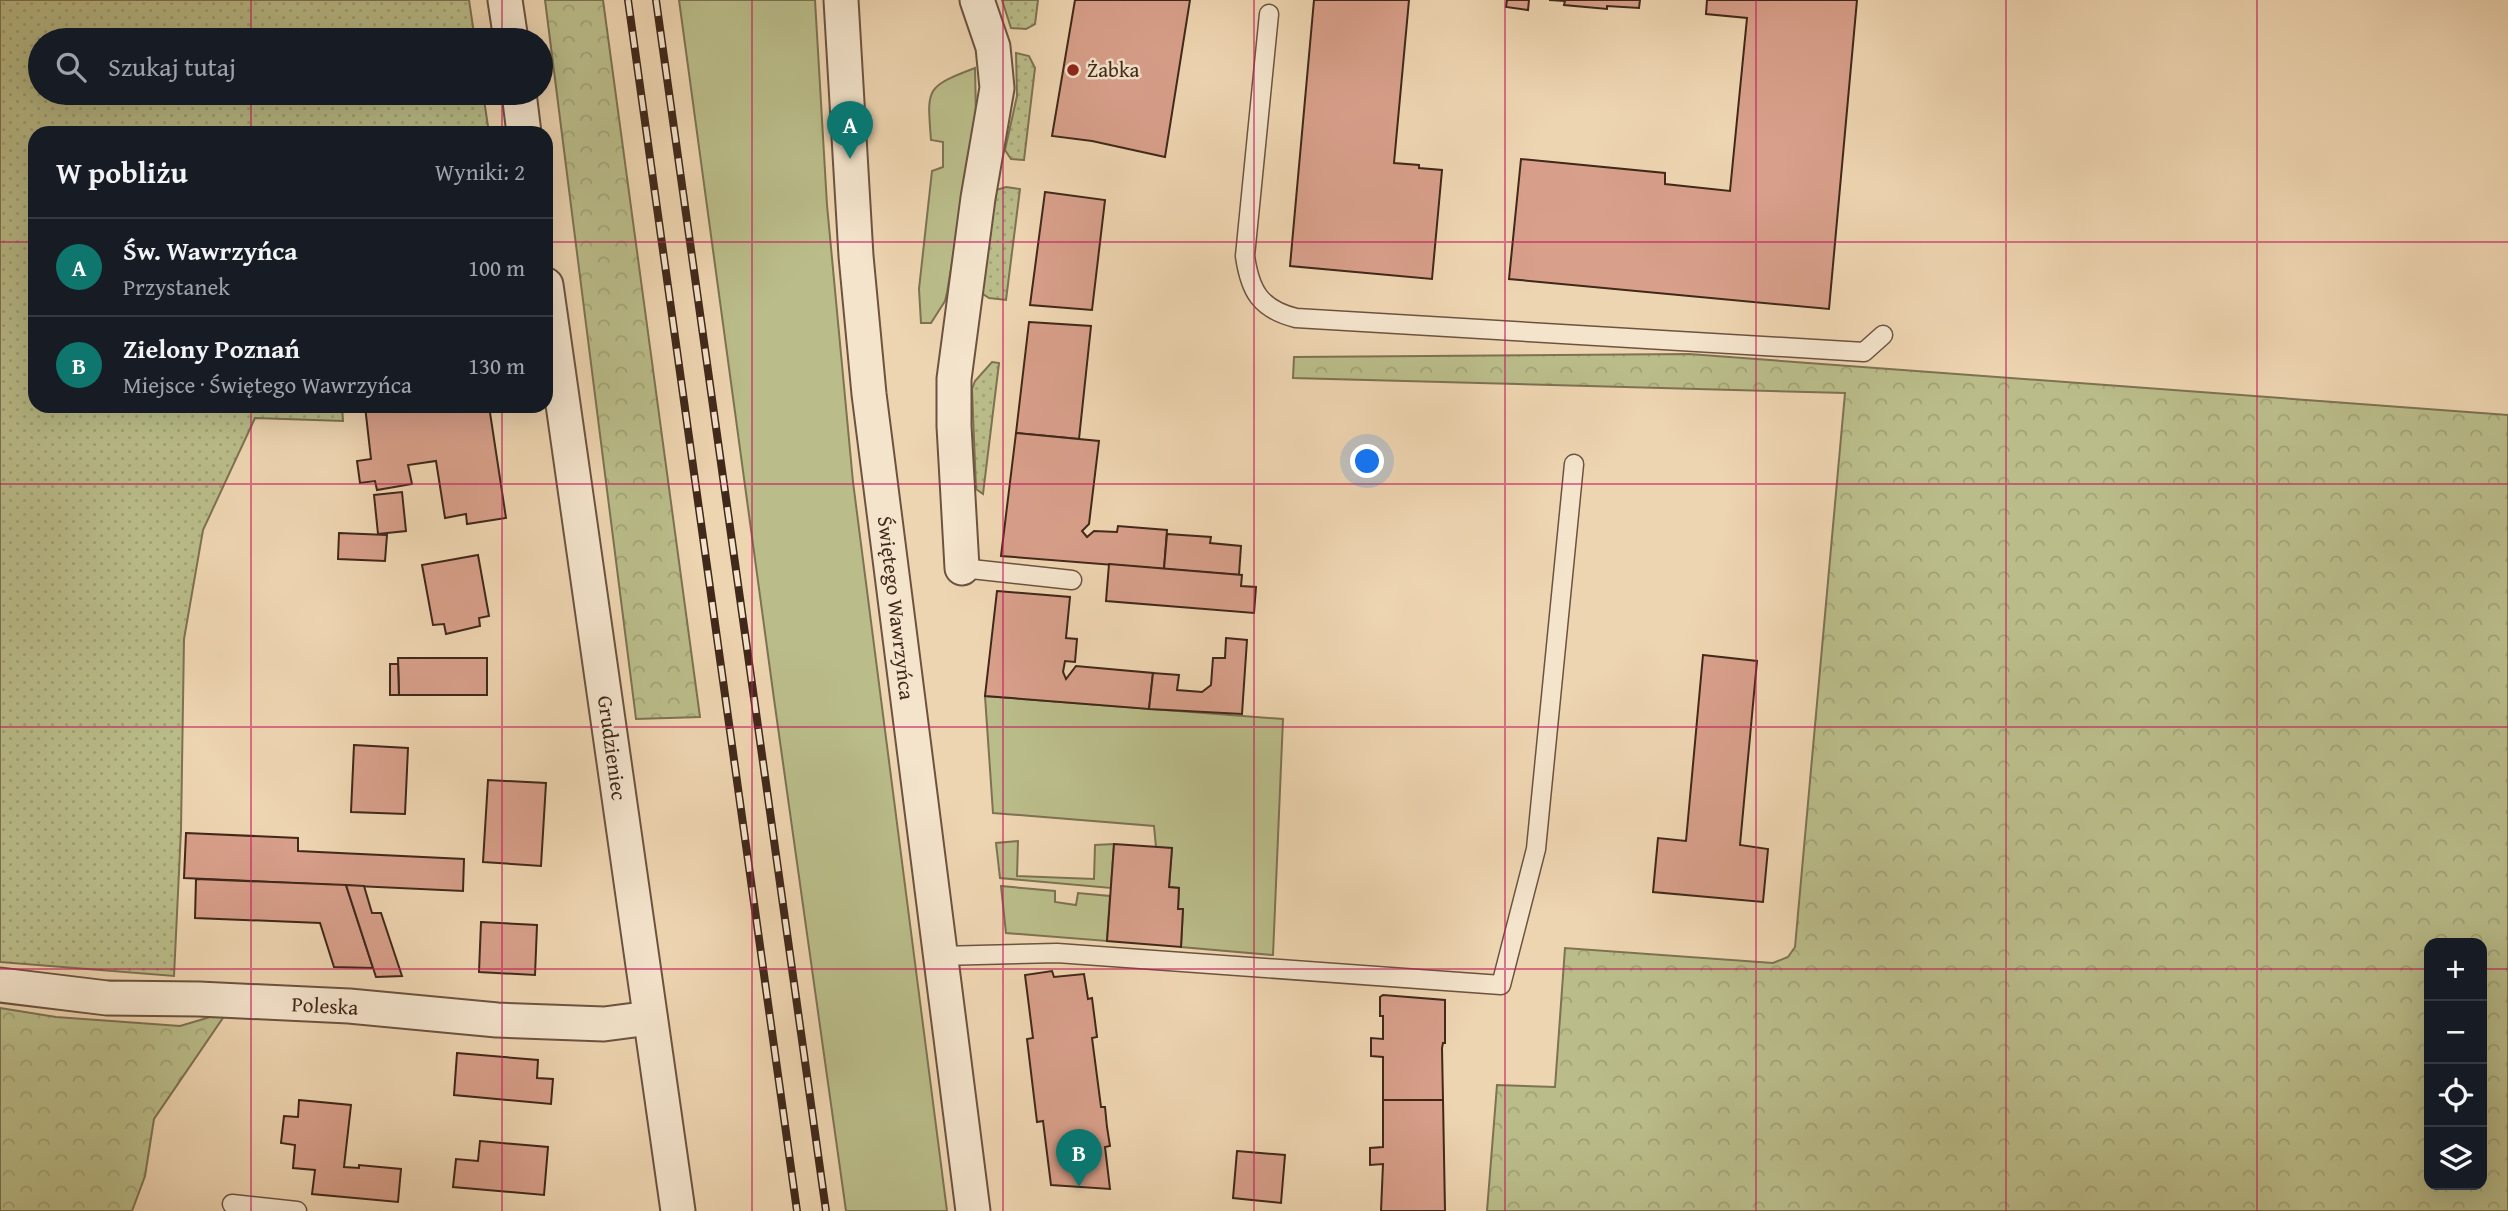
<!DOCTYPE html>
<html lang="pl">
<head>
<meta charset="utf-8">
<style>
	:root { --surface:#171b24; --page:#242831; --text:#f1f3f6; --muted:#9ea1a6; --line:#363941; --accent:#0f766e }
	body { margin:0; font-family:"Gentium Book Plus",serif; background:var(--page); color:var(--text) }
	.controls { position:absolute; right:21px; bottom:21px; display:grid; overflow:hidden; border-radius:14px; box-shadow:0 7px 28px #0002 }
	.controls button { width:63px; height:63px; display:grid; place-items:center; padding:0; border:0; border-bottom:2px solid var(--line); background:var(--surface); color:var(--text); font:35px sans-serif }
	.you { position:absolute; left:1368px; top:462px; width:24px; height:24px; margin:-18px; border:5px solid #fff; border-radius:50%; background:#1a73e8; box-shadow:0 0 0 10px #1a73e833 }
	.badge { display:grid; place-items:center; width:46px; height:46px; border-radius:50%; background:var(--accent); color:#fff; font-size:23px; font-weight:700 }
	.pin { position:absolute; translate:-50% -58px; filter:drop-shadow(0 2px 4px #0008) }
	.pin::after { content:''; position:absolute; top:37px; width:24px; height:21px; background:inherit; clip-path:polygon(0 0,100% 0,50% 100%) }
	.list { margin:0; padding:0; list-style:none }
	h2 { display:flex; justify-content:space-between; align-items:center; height:91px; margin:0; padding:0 28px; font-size:30px }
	h2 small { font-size:23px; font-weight:400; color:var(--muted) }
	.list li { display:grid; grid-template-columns:46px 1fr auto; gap:21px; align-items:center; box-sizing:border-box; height:98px; padding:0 28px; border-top:2px solid var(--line) }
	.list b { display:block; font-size:26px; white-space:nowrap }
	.list p { margin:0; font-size:23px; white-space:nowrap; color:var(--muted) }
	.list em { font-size:23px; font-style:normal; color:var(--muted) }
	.icon { flex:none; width:38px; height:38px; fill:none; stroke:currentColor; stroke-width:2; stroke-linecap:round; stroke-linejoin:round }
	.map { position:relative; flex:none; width:2508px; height:1211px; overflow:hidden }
	.search { position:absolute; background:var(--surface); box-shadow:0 7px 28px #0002; left:28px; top:28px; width:525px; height:77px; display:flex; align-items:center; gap:18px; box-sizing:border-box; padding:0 24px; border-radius:38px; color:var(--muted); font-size:26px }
	.panel { position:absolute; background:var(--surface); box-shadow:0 7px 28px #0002; left:28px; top:126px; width:525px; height:287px; border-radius:21px }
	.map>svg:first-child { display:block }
	.grass { fill:#babd8a; stroke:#7d7252; stroke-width:2 }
	.forest { fill:url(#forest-crowns); stroke:#7d7252; stroke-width:2; fill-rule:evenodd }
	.garden { fill:url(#garden-dots); stroke:#7d7252; stroke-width:2 }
	.building { fill:#d89f8a; stroke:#40281a; stroke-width:2 }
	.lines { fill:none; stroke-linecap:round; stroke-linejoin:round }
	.service-casing { stroke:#6c5340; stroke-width:21 }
	.minor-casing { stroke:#6c5340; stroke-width:37 }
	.service { stroke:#f4e4cc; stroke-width:18 }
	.minor { stroke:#f4e4cc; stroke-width:33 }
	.rail-casing { stroke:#40281a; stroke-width:8 }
	.rail { stroke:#f4e4cc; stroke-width:5; stroke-dasharray:16; stroke-linecap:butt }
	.grid { fill:none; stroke:#c2185b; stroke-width:2; stroke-opacity:0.55 }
	.poi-dot { fill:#8f2418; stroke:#f4e4cc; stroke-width:2.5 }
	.labels { text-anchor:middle; stroke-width:5; stroke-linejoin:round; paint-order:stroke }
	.poi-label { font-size:21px; fill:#40281a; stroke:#f4e4cc; text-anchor:start }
	.street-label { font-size:21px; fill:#40281a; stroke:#f4e4cc }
</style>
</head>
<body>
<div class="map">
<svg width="2508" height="1211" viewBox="0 0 2508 1211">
	<defs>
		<pattern id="forest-crowns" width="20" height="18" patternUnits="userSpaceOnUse" patternTransform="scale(1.75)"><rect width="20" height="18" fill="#babd8a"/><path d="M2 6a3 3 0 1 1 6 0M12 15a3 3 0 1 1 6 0" fill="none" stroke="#a1a276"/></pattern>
		<pattern id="garden-dots" width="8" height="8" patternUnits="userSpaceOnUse" patternTransform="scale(1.75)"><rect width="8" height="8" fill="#babd8a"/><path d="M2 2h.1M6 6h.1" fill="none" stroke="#a1a276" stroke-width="1.8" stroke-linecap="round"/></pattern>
	</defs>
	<rect width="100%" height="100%" fill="#eed5b1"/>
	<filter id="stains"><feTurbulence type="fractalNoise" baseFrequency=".00286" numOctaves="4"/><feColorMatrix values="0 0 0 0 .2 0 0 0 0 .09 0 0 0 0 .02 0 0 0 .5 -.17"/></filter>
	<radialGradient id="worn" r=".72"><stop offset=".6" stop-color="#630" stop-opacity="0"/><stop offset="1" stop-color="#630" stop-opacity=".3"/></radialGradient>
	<g class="grass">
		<polygon points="679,0 815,0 827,205 853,482 947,1211 846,1211 774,699"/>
		<path d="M975 68 976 116 947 293 945 301 931 323H921L919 289 932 171 943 167V142L931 140C927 88 925 87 975 68Z"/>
		<polygon points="985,696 1283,719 1273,955 1181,947 1183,910 1178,909 1179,888 1169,887 1172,849 1156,847 1154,826 993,813"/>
		<polygon points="1018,841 1017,876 1094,879 1095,845 1114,844 1111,888 1000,878 996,843"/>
		<polygon points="1001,886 1055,891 1055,902 1076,905 1078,893 1110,896 1107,941 1006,933"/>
	</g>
	<g class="forest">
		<polygon points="545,0 603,0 700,717 636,719"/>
		<path d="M1689 354 2508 415V1211H1487L1497 1085 1555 1087 1565 948 1773 963 1788 957 1795 947 1845 393 1293 378 1294 357ZM2482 943V1185H2429V943Z"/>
		<polygon points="0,1008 56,1017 180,1026 227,1012 154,1119 145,1176 132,1211 0,1211"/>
	</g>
	<g class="garden">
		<polygon points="0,0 469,0 475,40 40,40 40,93 483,93 489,133 35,133 35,406 342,406 343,421 255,418 203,530 184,639 181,830 174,976 0,962"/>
		<polygon points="1002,0 1038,0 1035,24 1026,29 1011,28"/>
		<polygon points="1016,53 1029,56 1035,68 1024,160 1011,159 1005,150 1017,96"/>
		<polygon points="1006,187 1020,189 1006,300 989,298 980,292 996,190"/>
		<polygon points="992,362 999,363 983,494 976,489 972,389 975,381"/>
	</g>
	<g class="building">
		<polygon points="1075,0 1190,0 1165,157 1092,141 1052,136"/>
		<polygon points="1314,0 1409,0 1394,163 1419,165 1419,168 1442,170 1432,279 1290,266"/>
		<polygon points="1507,0 1529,0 1528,10 1506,7"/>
		<polygon points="1549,0 1640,0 1639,8 1607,6 1607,9 1564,5 1565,1"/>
		<polygon points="1707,0 1857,0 1829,309 1509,279 1521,159 1665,173 1665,184 1730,191 1747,18 1706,14"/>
		<polygon points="1045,192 1105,200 1092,310 1030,305"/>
		<polygon points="1029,322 1091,326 1079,439 1016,433"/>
		<polygon points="365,406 489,406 506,518 467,524 466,514 445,518 436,461 408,465 412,484 377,490 375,481 360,483 357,461 371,459"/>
		<polygon points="1016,433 1099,441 1089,524 1082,531 1087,537 1094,531 1117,532 1118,526 1167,530 1164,569 1001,556"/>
		<polygon points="402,492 406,531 378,534 374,495"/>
		<polygon points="339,533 387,535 385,561 338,559"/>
		<polygon points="1167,534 1211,537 1210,543 1241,546 1239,575 1164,569"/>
		<polygon points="478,555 489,616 479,618 480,626 446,634 444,624 433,625 422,565"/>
		<polygon points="1109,564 1242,575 1241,586 1256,587 1254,613 1106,601"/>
		<polygon points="997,591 1070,597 1066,638 1077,639 1075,662 1065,661 1063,672 1066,679 1076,666 1153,673 1149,709 985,696"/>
		<polygon points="1226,638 1247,640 1242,714 1149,709 1153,673 1179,675 1177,690 1202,692 1211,685 1213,658 1225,658"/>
		<polygon points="1703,655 1757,661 1740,845 1768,849 1763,902 1653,892 1658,838 1686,841"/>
		<polygon points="398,658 487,658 487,695 399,695"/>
		<polygon points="390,664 398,664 399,695 390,695"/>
		<polygon points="354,745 408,748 405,814 351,812"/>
		<polygon points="488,780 546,783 541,866 483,862"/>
		<polygon points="186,833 298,838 298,851 464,859 463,891 184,878"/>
		<polygon points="1114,844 1172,848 1169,887 1179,888 1178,909 1183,909 1181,947 1107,941"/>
		<polygon points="196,879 346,885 373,968 334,967 320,923 195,918"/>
		<polygon points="346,885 364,886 372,913 381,913 402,976 376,977"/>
		<polygon points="481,922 537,925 535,975 479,972"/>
		<polygon points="1052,971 1054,977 1084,974 1088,999 1092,998 1097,1037 1092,1038 1101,1107 1105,1107 1107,1127 1110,1146 1105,1147 1110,1189 1051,1185 1043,1121 1037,1122 1027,1039 1033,1038 1025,975"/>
		<polygon points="1383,995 1445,1000 1445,1043 1443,1043 1442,1048 1443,1100 1383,1100 1383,1057 1371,1056 1371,1038 1383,1039 1383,1016 1380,1016 1380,997"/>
		<polygon points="457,1053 538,1060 537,1078 553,1079 551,1104 454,1095"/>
		<polygon points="299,1100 351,1105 344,1167 359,1168 359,1165 401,1169 398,1202 312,1194 315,1170 293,1168 295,1145 281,1143 284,1116 298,1117"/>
		<polygon points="1383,1100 1443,1100 1445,1211 1381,1211 1383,1164 1370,1165 1370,1148 1383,1147"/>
		<polygon points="480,1141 548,1147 544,1195 453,1187 456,1159 478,1161"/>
		<polygon points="1237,1151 1285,1155 1281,1203 1233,1198"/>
	</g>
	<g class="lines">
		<g class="service-casing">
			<g id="service">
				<path d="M1269 14 1245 256C1250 291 1260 309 1296 318L1864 352 1883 335"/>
				<polyline points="962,568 1072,580"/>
				<polyline points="939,956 1057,953 1501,985 1536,849 1574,464"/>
				<polyline points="232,1204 297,1211"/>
			</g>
		</g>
		<g class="minor-casing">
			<g id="minor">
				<polyline points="505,0 511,40"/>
				<polyline points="841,0 856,256 869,394 973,1211"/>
				<polyline points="519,93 524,133"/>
				<polyline points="546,285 678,1211"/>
				<polyline points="962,568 954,426 954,379 978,198 997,88 993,47 977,0"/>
				<polyline points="0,985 107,998 199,999 349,1006 497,1020 604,1024 650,1018"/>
			</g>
		</g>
		<use href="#service" class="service"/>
		<use href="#minor" class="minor"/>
		<g class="rail-casing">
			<g id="rail">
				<polyline points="628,0 797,1211"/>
				<polyline points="656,0 826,1211"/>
			</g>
		</g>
		<use href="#rail" class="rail"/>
	</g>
	<path class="grid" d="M251 0V40M502 0V40M752 0V1211M1003 0V1211M1254 0V1211M1505 0V1211M1756 0V1211M2006 0V1211M2257 0V1211M251 93V133M502 93V133M0 242H35M546 242H2508M251 406V1211M502 406V1211M0 484H2508M0 727H2508M0 969H2429M2482 969H2508"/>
	<circle class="poi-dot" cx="1073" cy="70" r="7"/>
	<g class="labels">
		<g class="poi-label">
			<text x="1087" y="77">Żabka</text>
		</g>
		<g class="street-label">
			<text transform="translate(896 608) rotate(83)" y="7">Świętego Wawrzyńca</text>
			<text transform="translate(612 748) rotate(82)" y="7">Grudzieniec</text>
			<text transform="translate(325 1006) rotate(3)" y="7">Poleska</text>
		</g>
	</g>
	<rect width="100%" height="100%" filter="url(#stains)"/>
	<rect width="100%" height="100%" fill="url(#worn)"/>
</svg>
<div class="controls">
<button>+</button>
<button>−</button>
<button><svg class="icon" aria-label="locate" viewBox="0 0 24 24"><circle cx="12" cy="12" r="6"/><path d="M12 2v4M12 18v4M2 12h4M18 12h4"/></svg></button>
<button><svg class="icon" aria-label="layers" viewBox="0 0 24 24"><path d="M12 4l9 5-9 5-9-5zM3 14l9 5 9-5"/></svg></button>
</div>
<div class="you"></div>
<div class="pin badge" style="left:850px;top:159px">A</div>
<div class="pin badge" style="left:1079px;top:1187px">B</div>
<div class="search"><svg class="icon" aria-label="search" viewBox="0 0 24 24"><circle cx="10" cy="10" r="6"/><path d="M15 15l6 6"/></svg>Szukaj tutaj</div>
<section class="panel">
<h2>W pobliżu<small>Wyniki: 2</small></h2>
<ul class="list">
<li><span class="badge">A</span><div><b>Św. Wawrzyńca</b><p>Przystanek</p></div><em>100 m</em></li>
<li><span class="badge">B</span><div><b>Zielony Poznań</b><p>Miejsce · Świętego Wawrzyńca</p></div><em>130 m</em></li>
</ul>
</section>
</div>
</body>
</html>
